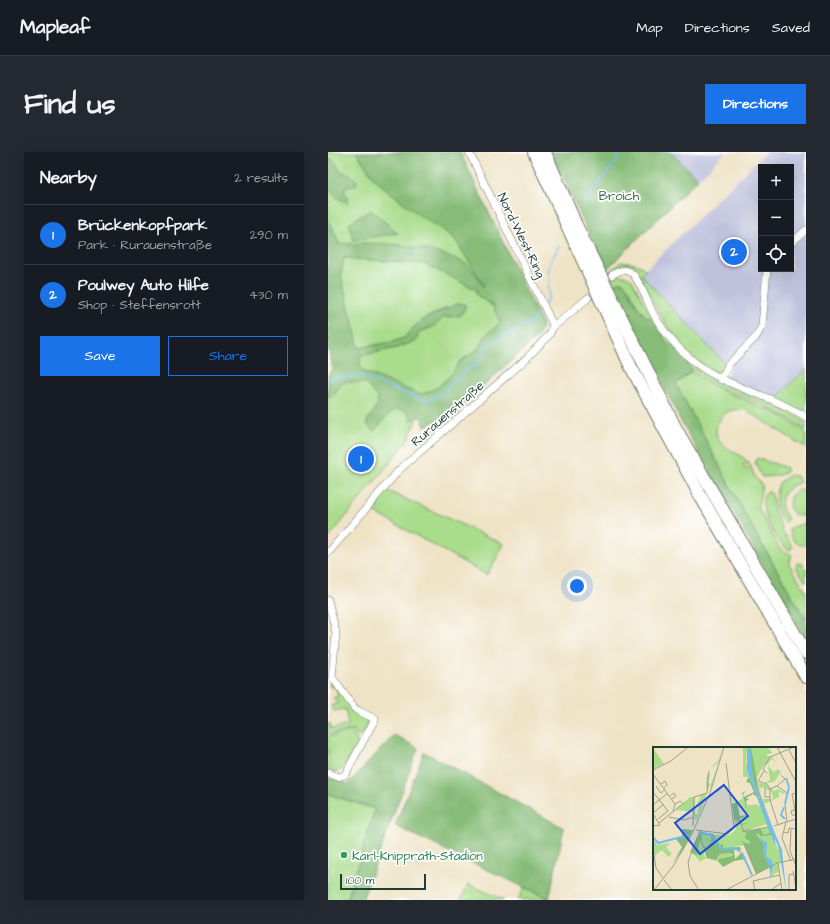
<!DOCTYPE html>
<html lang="en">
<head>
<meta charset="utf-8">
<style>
	:root { --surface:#171b24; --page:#242831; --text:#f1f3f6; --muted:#9ea1a6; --line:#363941; --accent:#1a73e8 }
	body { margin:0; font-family:"Architects Daughter",sans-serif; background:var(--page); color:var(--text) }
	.controls { position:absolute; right:12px; top:12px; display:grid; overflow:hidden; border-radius:0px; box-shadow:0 4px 16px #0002 }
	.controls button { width:36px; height:36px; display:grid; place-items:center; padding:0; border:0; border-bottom:1px solid var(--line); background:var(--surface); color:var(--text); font:20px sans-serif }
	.scale { position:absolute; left:12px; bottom:10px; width:86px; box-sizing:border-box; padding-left:4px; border:2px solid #1f3d34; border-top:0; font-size:11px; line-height:14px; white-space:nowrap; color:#1f3d34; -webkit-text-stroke:3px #fff; paint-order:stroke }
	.you { position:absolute; left:249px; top:434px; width:14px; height:14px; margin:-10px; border:3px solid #fff; border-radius:50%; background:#1a73e8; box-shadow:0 0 0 6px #1a73e833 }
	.badge { display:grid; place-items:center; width:26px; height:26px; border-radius:50%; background:var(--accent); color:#fff; font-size:13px; font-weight:700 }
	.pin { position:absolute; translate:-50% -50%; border:2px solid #fff; box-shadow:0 1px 4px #0006 }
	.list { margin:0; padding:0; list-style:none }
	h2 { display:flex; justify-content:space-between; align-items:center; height:52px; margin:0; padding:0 16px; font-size:17px }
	h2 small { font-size:13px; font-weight:400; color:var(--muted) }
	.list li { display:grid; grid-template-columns:26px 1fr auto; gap:12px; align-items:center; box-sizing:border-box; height:60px; padding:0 16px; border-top:1px solid var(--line) }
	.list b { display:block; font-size:15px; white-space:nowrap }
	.list p { margin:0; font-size:13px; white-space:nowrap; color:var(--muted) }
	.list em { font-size:13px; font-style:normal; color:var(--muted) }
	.actions { display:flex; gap:8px; padding:12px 16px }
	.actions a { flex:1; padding:9px 0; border:1px solid var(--accent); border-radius:0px; text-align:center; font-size:14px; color:var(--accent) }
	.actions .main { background:var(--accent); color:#fff }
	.icon { flex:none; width:22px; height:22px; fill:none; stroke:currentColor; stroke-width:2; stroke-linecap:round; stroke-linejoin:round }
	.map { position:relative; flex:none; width:478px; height:748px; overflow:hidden; border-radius:0px }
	header { display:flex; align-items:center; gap:24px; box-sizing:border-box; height:56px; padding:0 20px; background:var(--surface); border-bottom:1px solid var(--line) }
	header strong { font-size:19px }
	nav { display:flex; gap:22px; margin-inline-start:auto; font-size:14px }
	.intro { display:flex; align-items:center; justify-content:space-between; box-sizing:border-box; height:96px; padding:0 24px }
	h1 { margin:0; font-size:28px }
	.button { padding:10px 18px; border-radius:0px; background:var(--accent); color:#fff; font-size:14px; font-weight:700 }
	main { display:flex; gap:24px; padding:0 24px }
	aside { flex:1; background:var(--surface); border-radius:0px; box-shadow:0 4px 16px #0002 }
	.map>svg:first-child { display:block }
	.industrial { fill:#c0c2dd; fill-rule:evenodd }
	.green { fill:#a9dc8b; stroke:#648c60 }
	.forest { fill:#86bc77; stroke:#527c56; fill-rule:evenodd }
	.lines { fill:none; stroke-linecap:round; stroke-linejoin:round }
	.stream { stroke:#75bded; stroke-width:1.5 }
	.street-casing { stroke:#687767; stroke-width:8 }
	.highway-casing { stroke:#687767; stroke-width:14 }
	.street { stroke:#fff; stroke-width:7 }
	.highway { stroke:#fff; stroke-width:12 }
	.leisure-dot { fill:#2e9e5b; stroke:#fff; stroke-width:1.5 }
	.labels { text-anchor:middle; stroke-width:3.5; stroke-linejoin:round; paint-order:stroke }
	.park-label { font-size:13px; fill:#42654a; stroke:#fff }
	.street-label { font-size:13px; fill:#1f3d34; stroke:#fff }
	.leisure-label { font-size:13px; fill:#27864d; stroke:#fff; text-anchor:start }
	.inset-river { fill:none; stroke:#75bded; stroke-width:2 }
	.inset-road { fill:none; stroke:#9ca18c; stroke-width:1 }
	.view { fill:#1d4ed8; fill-opacity:0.15; stroke:#1d4ed8; stroke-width:2 }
	.inset-edge { fill:none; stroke:#1f3d34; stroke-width:2 }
</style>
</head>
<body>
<header>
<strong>Mapleaf</strong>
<nav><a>Map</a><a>Directions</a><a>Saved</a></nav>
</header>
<div class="intro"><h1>Find us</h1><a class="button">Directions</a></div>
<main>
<aside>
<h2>Nearby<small>2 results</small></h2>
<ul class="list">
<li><span class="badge">1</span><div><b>Brückenkopfpark</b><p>Park · Rurauenstraße</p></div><em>290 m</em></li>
<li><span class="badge">2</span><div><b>Poulwey Auto Hilfe</b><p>Shop · Steffensrott</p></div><em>430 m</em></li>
</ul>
<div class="actions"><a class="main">Save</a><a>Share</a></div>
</aside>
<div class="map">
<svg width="478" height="748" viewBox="0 0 478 748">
	<rect width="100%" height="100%" fill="#fff"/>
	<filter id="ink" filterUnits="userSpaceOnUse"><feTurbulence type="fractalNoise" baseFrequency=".025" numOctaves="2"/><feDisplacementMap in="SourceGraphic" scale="8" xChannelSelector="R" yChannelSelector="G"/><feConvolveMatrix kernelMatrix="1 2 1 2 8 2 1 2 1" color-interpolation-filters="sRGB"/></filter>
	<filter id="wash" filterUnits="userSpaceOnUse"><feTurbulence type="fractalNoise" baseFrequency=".012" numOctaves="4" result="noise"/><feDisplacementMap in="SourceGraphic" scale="16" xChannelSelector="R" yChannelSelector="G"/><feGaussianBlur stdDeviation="0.9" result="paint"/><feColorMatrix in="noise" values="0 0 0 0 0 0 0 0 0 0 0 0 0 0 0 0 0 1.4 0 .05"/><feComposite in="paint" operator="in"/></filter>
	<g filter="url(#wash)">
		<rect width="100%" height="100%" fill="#efe3c6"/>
		<g class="industrial">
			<polygon points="342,0 398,0 370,27"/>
			<path d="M438 0H478V217L448 246 398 226 401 217 312 123ZM433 15H463V117H433Z"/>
		</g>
		<g class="green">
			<polygon points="0,0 28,0 48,29 126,86 156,133 155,135 79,94 36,91 11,92 4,74 0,70"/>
			<polygon points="16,106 97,112 150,138 151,145 165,154 172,171 158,183 149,198 128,216 123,223 109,236 95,242 88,242 37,220 32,215 32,204 68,196 88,189 91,180 107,174 116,165 123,166 120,155 92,169 76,186 64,190 31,196 13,124"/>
			<path d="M293 110C303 111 310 111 318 118L313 123 398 213 392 219C386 221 381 216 376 213 340 190 328 150 306 116 295 109 289 115 280 123L279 121Z"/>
			<path d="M291 123 301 125 304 128 324 167C310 164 308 147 301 137 298 134 293 132 290 130L285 133 283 129Z"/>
			<path d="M360 210C395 239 440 246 478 270V278L460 266 435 253 392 236 360 215Z"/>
			<polygon points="478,217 478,262 448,246"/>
			<path d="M363 220 393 238 452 263 478 280V296L418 258C408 257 399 257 393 266 375 292 411 298 422 312L420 313 419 311 415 313 417 317 423 314 426 324 434 333 430 356 452 397 464 403 461 412 478 439V468L421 370 348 232Z"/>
			<polygon points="26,224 79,246 90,264 80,288 0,387 0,227"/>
			<polygon points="429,306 456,315 458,316 458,321 447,324 434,325 432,322 427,310"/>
			<path d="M463 323 470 325 472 331C461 333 451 343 454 355 455 360 458 363 460 367L457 370C447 363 445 340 452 330 455 327 460 325 463 323Z"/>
			<polygon points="58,338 176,392 159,423 46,360"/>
			<polygon points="470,338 478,339 477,364 467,363 461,355 462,345"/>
			<path d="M439 340H442L444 343 447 362 454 375 453 377 465 395 462 398C450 395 425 350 439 340Z"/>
			<path d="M478 371V393C468 395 463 386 461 377L464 375Z"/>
			<polygon points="470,411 475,412 478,417 478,430 468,416"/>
			<polygon points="4,529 39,567 39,574 33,585 29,583 26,577 0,583 0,572 2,571 3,577 20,573 17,557 6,559 3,556 5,552 8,553 10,551 5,546 10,544 7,534 2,535 1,532"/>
			<polygon points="24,579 30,591 15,616 8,620 0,618 0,585"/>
			<polygon points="0,642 47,657 19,748 0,748"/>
			<polygon points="140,732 176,748 133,748"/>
			<polygon points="196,735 221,747 221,748 190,748"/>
		</g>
		<g class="forest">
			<path d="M28 0H132L213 170 214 177 210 184 136 252 125 261 97 274 94 267 90 264 84 269 78 259 71 257C57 261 55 272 45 279L38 271 50 252 49 245 37 231 16 230 8 239V242L0 245V223L4 217 0 195V70L4 74 11 92C49 90 88 91 124 106 128 108 134 109 138 112 145 117 151 127 155 134L156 133 126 86 87 60 48 29ZM16 106 97 112 149 138 148 142 165 154 172 171 158 183 149 198 132 209 123 223 109 236 95 242 88 241 37 220 32 215V204L68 196 88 189 91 180 107 174 116 165 132 164 138 155 136 152H129L92 169 76 186 64 190 31 196 13 124Z"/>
			<polygon points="223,0 342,0 370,27 278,118"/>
			<path d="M4 7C11 13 10 21 22 22L29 29 28 33 17 36 16 38 21 49 20 51 9 46 0 37V8Z"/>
			<polygon points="43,58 70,81 25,88 21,71"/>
			<path d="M290 130H295C305 141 309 164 324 167L338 187 360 210V215L365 218 348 232 421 370 478 468V488L354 271 287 139 285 133Z"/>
			<polygon points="66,583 90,596 34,748 19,748 47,657 0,642 0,625 20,632"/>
			<polygon points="96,600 236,676 221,747 67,674"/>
		</g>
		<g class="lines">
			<g class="stream">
				<polyline points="255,51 290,8 294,0"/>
				<polyline points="217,152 221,145 221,113 231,94"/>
				<polyline points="0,227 24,224 35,225 91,247 101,248 113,242 138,218 150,212 158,195 162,190 202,171 214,157"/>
			</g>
		</g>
	</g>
	<g filter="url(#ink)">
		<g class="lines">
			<g class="street-casing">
				<g id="street">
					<polyline points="141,0 225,173 224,176"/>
					<polyline points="463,91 478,78"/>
					<path d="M284 123C292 118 297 116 305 122 314 134 319 149 326 163 333 175 342 187 352 197 389 236 436 238 478 265"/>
					<polyline points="393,228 400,213 428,185 434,174 439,117"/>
					<polyline points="0,401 71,318 198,207 222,182 224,176 260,146"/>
					<polyline points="0,448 8,481 4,525 27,557 47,567 17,623 10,625 0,621"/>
				</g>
			</g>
			<g class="highway-casing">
				<g id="highway">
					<polyline points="206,0 303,215 373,345 478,525"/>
					<polyline points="217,0 248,73 348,277 478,501"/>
				</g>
			</g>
			<use href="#street" class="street"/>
			<use href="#highway" class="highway"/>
		</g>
	</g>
	<circle class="leisure-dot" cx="16" cy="703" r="4"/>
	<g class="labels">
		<g class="park-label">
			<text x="291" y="48">Broich</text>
		</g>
		<g class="street-label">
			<text transform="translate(194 83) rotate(64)" y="5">Nord-West-Ring</text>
			<text transform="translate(119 261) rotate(-41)" y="5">Rurauenstraße</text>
		</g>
		<g class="leisure-label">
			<text x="24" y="708">Karl-Knipprath-Stadion</text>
		</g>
	</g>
	<g transform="translate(325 595)">
		<rect width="143" height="143" fill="#efe3c6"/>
		<path d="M85 0 94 1 93 15 97 30H90V2ZM98 0H114L120 6 114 7V9H119L111 17 119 10 123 15 118 12 116 16 110 19 103 32ZM0 1 11 17 0 22ZM70 1 66 14 64 17 57 21 55 27 59 28H56L55 36 58 37 66 16 58 41 57 37 49 61 44 73 41 72 39 82 40 70 42 71 40 65 23 63 37 50H42V67H45L46 57 44 56 48 50 44 49 54 46 53 33 56 23 57 22V21L65 14ZM115 19 121 25 125 22 128 25 130 22 121 35 112 36 117 33ZM105 36 112 37 121 44 125 42 135 48 126 45V50L111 57ZM109 40 119 45 120 52H110L106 42ZM90 51 93 60 103 57 107 59 114 77 91 84 87 70 95 67 84 55ZM86 75 90 86 117 80 127 108 128 115H124L126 125 117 128 116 120 105 126 92 98 69 102 62 96 58 104 54 106 55 110 54 109V101L59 102 61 95 59 88H77L83 82 82 76ZM49 87 58 89 59 94 56 93 58 95 53 101 49 95ZM47 90 52 110 63 113 67 107 79 106 82 114 80 109 65 114 69 120 64 114 53 111 47 115 38 103 46 102ZM0 91 4 98 18 96 13 100 19 107 15 110 9 103 2 108V117Z" fill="#a9dc8b" fill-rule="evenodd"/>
		<path d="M98 0 106 44 121 84 100 33 96 6ZM96 29 109 59 120 88 107 89 106 86 103 87 110 96 111 109 117 120 103 127 89 94 95 97 98 95 92 91 93 86H91L107 81 111 88 117 86 104 50 100 47 93 51 96 52 93 54 94 59 101 57 93 60 89 46 93 44 90 47 91 50 101 45 97 36 93 35ZM84 55 87 69 95 68 87 71 89 77 97 75 89 78 91 83 101 81 90 85 87 74 81 73 79 57ZM29 82 40 83 31 101 19 117 29 100 23 92 29 89ZM47 85 60 87 63 90 60 93 65 94 67 98 70 97V101L87 100 88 103H81L82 112 89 105 93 112 81 114 70 120 65 114 66 112 80 109 79 106 67 107 63 113 54 111 47 93 44 109 37 105ZM49 87 58 89V94L50 90 58 95 53 101 49 95Z" fill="#86bc77" fill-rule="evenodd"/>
		<path d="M94 0H97L100 33 129 103 133 143 125 99 122 92V98L94 23ZM118 88 108 92 114 96 113 109 119 114 120 120 117 128 122 127 117 130V120L111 109 110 96 106 92Z" fill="#75bded"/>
		<path class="inset-river" d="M132 57 136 40 133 31M131 60 128 68 132 72M47 85 58 88 69 102 81 101 88 105M0 90 5 96 36 88M89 106 99 128"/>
		<path class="inset-road" d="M124 0 143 35M136 3 143 16M0 23 18 14 35 0M111 24 105 34 114 37 117 42M114 26 110 22 117 10 141 0M0 27 22 57M8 37 12 34 14 38 11 41M3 39 8 46 12 42M124 39 132 32 128 28M112 41V50H117M0 45 15 64 5 72M17 49 21 46 23 49 19 52M132 57 134 75M0 58 15 46M142 63 143 68H139L138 64 142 63 139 47 143 46M20 64 22 57 27 54 29 56M0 66 11 57M0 67 7 78 0 79M16 70 31 73 41 70M81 75 87 74 90 85 115 80M6 76 32 55M125 78 117 53V42L124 39 134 46M40 79 41 50 54 46 56 24M121 79 133 75M43 83 75 87 81 80 73 16M130 85 135 86 136 81 143 82M92 98 104 127M0 101 3 121 10 131M137 104 138 82M137 104 143 119M138 114 129 91 133 75 143 72M125 116 129 143M140 124 143 141M11 133 19 143M1 143 21 118 39 87 57 46 71 0M46 143 37 129 35 115 47 83M73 143 124 116 143 112M102 143 100 134 127 128M118 143 128 136M136 143V128L140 127"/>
		<path class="view" d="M71 38 95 69 47 107 22 76Z"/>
		<rect width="143" height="143" class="inset-edge"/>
	</g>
</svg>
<div class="controls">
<button>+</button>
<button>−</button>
<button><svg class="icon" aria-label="locate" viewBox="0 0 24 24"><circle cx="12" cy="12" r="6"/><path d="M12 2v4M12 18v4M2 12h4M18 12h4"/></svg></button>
</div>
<div class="scale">100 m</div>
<div class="you"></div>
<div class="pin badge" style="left:33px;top:307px">1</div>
<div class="pin badge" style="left:406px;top:100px">2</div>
</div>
</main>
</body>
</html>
